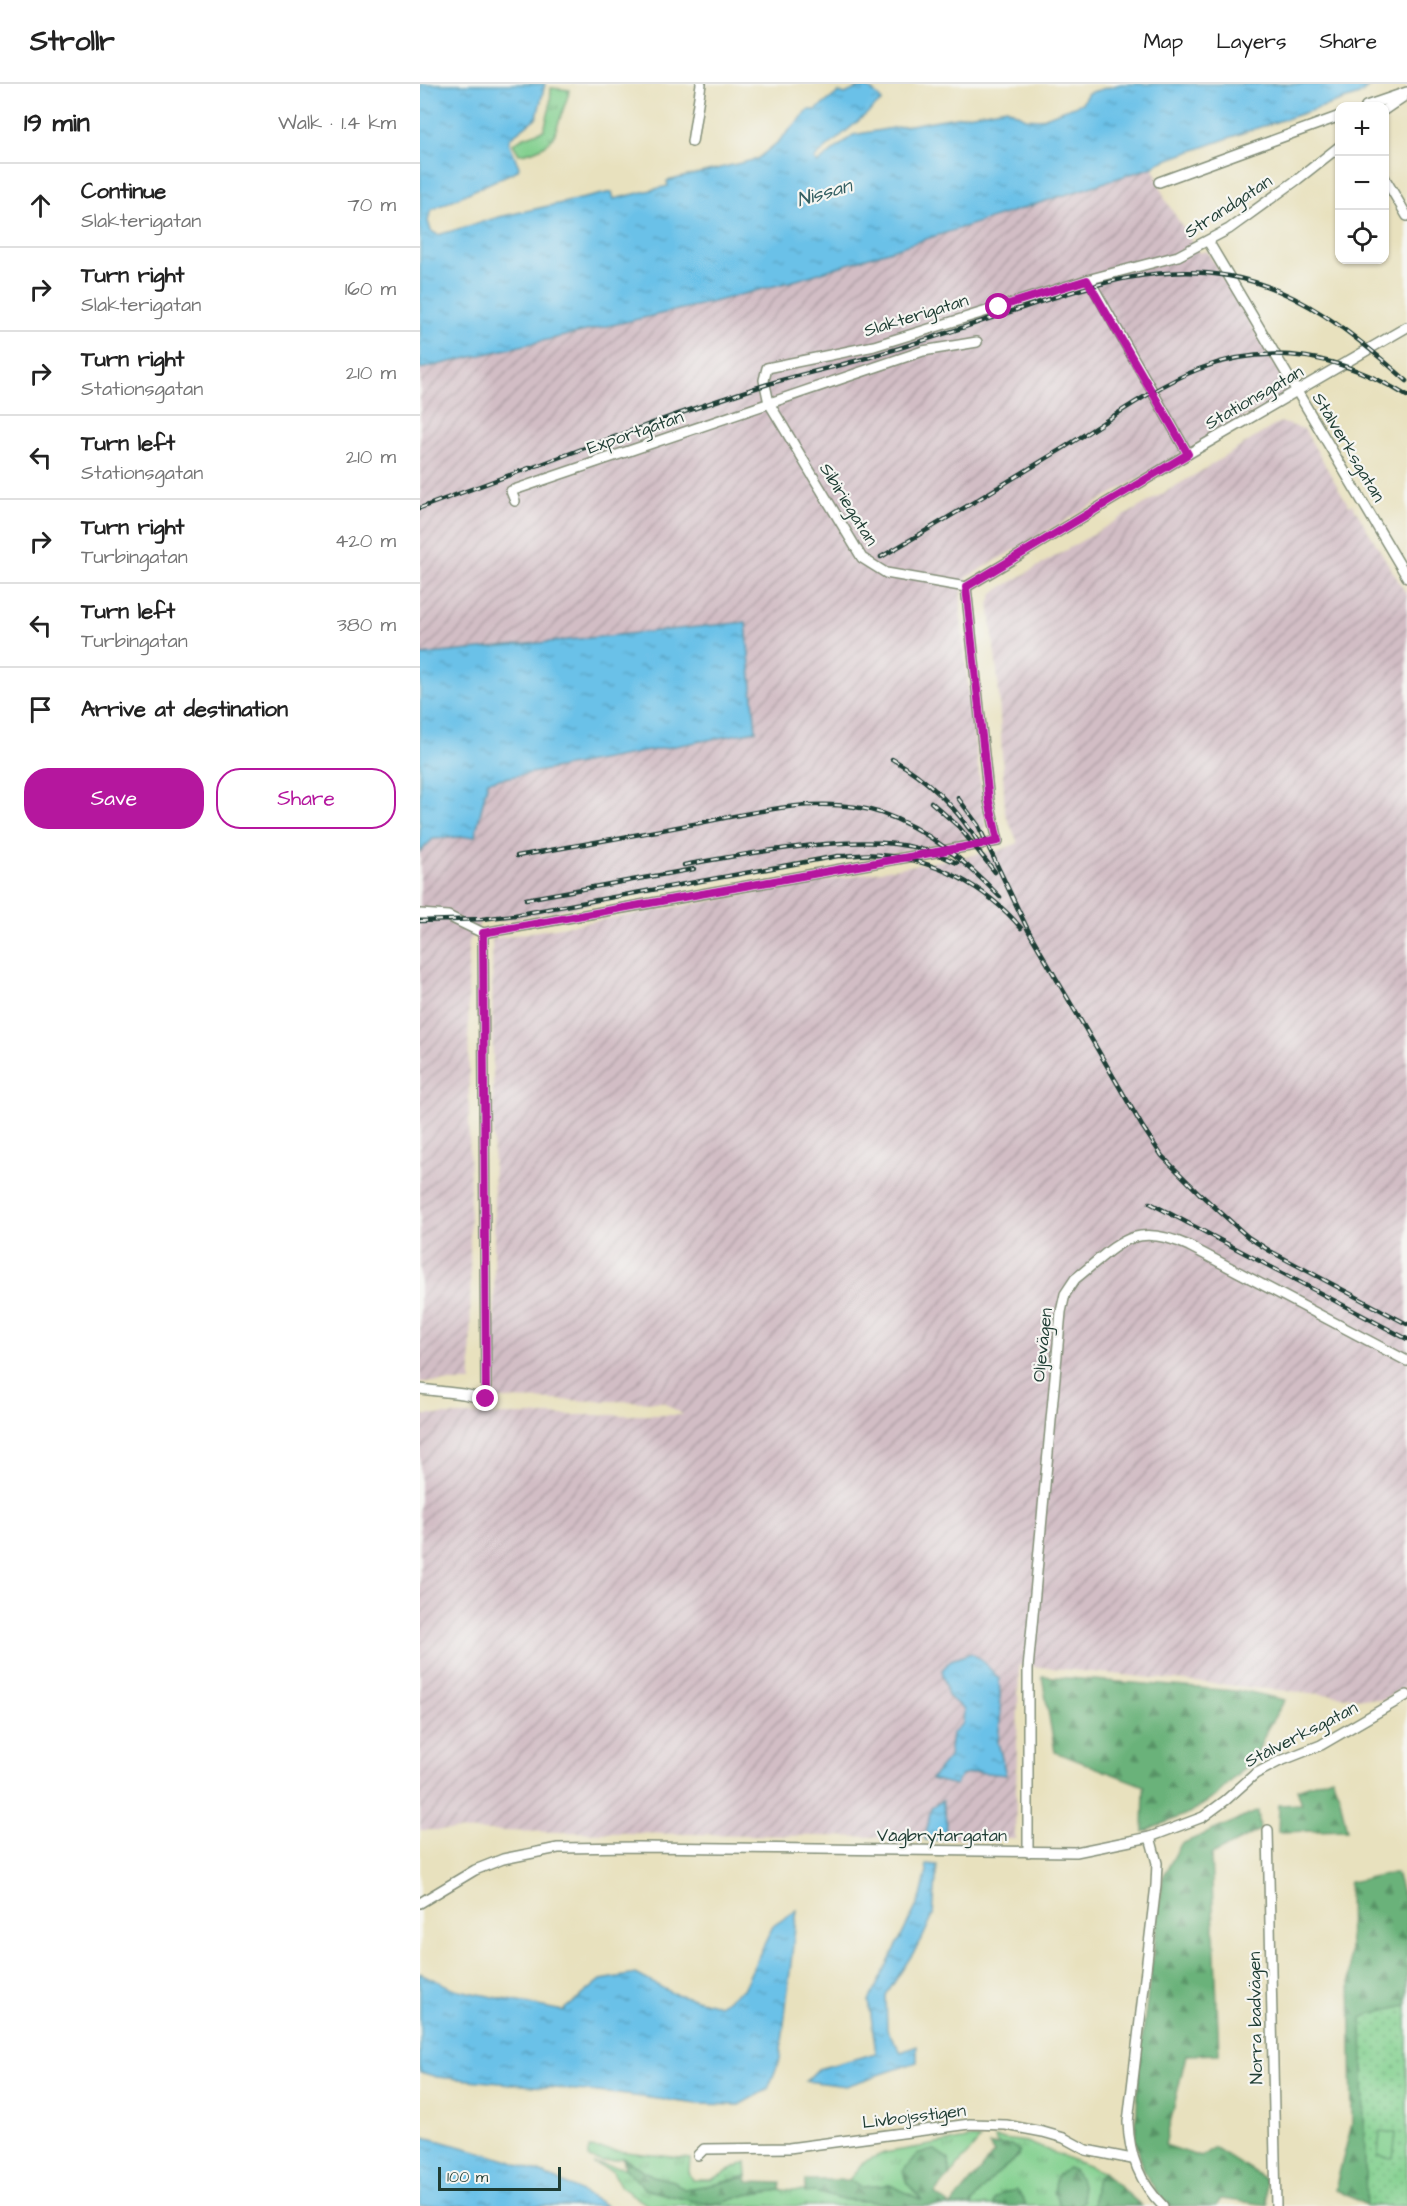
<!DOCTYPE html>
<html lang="en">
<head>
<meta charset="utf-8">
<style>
	:root { --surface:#fff; --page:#f2f2f2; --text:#222; --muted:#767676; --line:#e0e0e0; --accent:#b5179e }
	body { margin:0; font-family:"Architects Daughter",sans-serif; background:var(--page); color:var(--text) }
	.controls { position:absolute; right:18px; top:18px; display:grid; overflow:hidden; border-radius:12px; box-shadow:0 2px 4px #0004 }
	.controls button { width:54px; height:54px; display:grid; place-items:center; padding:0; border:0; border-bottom:2px solid var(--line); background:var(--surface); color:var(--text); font:30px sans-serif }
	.scale { position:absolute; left:18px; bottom:15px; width:123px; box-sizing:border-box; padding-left:6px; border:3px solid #1f3d34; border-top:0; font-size:16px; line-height:21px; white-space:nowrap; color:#1f3d34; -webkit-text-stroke:4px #f6f6f2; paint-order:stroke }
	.stop { position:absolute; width:18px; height:18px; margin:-14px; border:4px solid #b5179e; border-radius:50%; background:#fff }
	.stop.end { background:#b5179e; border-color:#fff; box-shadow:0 2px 6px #0008 }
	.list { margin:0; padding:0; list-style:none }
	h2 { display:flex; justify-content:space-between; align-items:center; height:78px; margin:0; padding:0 24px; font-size:26px }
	h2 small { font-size:20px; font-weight:400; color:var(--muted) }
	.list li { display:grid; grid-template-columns:39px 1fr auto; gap:18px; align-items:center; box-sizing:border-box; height:84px; padding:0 24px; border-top:2px solid var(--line) }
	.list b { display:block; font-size:22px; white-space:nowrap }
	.list p { margin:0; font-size:20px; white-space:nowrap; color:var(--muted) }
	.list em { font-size:20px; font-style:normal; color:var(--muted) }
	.actions { display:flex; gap:12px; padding:18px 24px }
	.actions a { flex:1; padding:14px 0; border:2px solid var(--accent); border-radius:24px; text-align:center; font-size:21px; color:var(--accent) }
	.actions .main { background:var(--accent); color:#fff }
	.icon { flex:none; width:33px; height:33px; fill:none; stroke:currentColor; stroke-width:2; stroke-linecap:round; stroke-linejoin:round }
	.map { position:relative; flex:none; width:987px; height:2122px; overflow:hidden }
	header { display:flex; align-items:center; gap:36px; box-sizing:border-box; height:84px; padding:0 30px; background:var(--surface); border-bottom:2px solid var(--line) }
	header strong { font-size:28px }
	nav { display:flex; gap:33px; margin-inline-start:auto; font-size:21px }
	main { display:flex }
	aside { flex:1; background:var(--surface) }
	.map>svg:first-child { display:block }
	.industrial { fill:url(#industrial-furrows) }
	.grass { fill:url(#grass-tufts); stroke:#518662; stroke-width:1.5 }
	.forest { fill:url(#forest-firs); stroke:#447857; stroke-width:1.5 }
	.park { fill:url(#park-dots); stroke:#518662; stroke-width:1.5 }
	.pitch { fill:#83d08f; stroke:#518662; stroke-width:1.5 }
	.water { fill:url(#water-ripples); stroke:#457f8e; stroke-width:1.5 }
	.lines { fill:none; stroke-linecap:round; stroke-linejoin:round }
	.minor-casing { stroke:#848f79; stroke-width:12 }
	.minor { stroke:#fff; stroke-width:9 }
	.rail-casing { stroke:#1f3d34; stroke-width:4.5 }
	.rail { stroke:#f6f6f2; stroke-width:2; stroke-dasharray:7; stroke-linecap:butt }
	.route { stroke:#b5179e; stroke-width:8 }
	.labels { text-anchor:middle; stroke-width:4.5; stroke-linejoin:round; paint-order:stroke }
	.street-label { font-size:18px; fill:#1f3d34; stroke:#f6f6f2 }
	.water-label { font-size:20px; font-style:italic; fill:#325e61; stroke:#f6f6f2 }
</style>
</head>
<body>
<header>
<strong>Strollr</strong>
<nav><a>Map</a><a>Layers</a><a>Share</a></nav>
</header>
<main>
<aside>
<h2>19 min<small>Walk · 1.4 km</small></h2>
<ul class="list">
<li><svg class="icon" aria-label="ahead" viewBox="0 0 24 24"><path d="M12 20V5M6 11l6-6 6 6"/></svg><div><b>Continue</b><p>Slakterigatan</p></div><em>70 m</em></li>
<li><svg class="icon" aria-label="right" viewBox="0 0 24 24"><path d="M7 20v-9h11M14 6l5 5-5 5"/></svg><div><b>Turn right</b><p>Slakterigatan</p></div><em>160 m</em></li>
<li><svg class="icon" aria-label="right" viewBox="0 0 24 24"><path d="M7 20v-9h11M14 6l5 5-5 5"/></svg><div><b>Turn right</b><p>Stationsgatan</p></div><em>210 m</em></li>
<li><svg class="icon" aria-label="left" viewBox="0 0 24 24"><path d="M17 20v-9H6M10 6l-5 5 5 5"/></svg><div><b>Turn left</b><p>Stationsgatan</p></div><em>210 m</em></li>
<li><svg class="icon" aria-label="right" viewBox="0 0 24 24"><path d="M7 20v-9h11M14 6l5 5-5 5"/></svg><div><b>Turn right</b><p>Turbingatan</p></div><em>420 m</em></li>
<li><svg class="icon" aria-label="left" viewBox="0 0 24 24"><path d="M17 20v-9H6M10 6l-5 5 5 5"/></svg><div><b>Turn left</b><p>Turbingatan</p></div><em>380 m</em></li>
<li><svg class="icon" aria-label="arrive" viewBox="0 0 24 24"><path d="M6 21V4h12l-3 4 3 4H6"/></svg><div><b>Arrive at destination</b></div></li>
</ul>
<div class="actions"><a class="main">Save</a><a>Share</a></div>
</aside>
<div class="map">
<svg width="987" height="2122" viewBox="0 0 987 2122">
	<defs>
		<pattern id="industrial-furrows" width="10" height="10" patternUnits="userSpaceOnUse" patternTransform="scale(1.5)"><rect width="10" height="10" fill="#d2bdc5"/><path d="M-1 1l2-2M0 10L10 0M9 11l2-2" fill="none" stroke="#aa9ba1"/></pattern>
		<pattern id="grass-tufts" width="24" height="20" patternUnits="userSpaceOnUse" patternTransform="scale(1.5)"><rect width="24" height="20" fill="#83d08f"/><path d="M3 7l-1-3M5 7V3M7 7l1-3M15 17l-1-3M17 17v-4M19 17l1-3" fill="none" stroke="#6baa76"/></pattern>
		<pattern id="forest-firs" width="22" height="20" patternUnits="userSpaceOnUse" patternTransform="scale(1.5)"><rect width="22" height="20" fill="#6ab27a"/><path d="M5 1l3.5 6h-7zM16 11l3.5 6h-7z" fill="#579265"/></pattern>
		<pattern id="park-dots" width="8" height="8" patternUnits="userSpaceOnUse" patternTransform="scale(1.5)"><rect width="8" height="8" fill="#83d08f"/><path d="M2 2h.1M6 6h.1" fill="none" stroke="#6baa76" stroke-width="1.8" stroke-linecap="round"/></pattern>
		<pattern id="water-ripples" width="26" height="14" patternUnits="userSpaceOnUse" patternTransform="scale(1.5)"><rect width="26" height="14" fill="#6bc1e8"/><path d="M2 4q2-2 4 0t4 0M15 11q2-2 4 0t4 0" fill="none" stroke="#579ebd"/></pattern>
	</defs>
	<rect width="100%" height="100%" fill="#f6f6f2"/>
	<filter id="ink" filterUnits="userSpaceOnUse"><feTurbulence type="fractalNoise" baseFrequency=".0167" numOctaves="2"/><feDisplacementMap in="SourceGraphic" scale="12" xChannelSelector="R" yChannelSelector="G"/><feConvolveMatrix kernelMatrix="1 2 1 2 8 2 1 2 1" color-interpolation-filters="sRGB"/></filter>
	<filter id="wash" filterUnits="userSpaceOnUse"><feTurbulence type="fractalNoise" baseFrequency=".008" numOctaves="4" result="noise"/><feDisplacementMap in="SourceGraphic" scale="24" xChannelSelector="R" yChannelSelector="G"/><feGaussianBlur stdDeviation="1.35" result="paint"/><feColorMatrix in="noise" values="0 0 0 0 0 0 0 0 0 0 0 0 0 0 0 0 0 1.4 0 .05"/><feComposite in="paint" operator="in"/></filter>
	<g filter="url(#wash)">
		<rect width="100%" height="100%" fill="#e8e1be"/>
		<g class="industrial">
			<polygon points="733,83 745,115 779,169 787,167 871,307 547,493 541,511 541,532 551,631 566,740 564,747 544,756 471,769 316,792 82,837 61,837 48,860 51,1298 0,1298 0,768 13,755 55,752 68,697 336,646 326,538 0,571 0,285 293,218 377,196"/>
			<polygon points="860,338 884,345 929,422 932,420 987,511 987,1602 963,1616 599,1581 595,1755 0,1746 0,1331 263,1331 243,1318 75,1315 72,855 581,766 598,759 585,729 578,596 569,520 572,511 579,505 783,386"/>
		</g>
		<g class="grass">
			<path d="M131 4 150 6 134 52C127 63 111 69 99 70L93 60 102 54 124 46 130 23Z"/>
			<polygon points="553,2054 560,2056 529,2092 529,2076 515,2066 499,2069 483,2088 487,2099 503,2117 470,2101 441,2103 429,2096 443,2078 464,2069"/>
			<path d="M574 2054 607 2058 683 2088 676 2097 673 2122H658L663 2117 640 2120 644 2122H606L603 2113 574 2117 575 2122H551C561 2102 581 2086 598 2073L599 2067 591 2061 581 2065Z"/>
			<polygon points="169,2064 270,2075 269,2088 273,2096 291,2096 326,2078 327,2092 297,2100 264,2105 253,2097 233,2092 203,2074 182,2078 169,2074"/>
			<polygon points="173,2080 205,2084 225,2105 272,2117 289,2120 305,2118 326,2111 360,2106 395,2108 419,2115 466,2119 473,2122 229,2122 201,2103 192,2087"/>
		</g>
		<g class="forest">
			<polygon points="622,1592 830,1608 865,1616 847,1645 836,1672 795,1713 771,1728 723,1748 724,1702 635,1668"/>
			<polygon points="912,1693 919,1710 927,1746 858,1748 859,1721 882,1720 877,1705"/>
			<polygon points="838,1727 840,1746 791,1771 799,1970 766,1971 745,2061 781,2073 794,2063 845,2095 848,2121 801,2115 796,2122 749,2122 739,2111 725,2090 715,2056 720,1971 743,1793 761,1760"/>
			<polygon points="976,1789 987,1824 987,1921 953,1929 942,1935 946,2121 915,2105 932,2040 929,1798"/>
			<path d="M569 2061H591L599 2067C597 2077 586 2081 579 2088 569 2098 558 2109 551 2122H531L574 2069Z"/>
			<polygon points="515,2066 529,2076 529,2092 515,2110 530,2122 473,2122 466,2119 419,2115 395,2108 385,2109 385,2096 429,2096 441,2103 470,2101 502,2116 487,2099 483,2087 499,2069"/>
			<polygon points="203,2074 232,2092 253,2097 264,2105 297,2100 327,2092 328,2098 361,2099 360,2106 326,2111 305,2118 289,2120 272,2117 225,2105 205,2084"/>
			<path d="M648 2084C663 2090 663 2103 663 2117L658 2122 640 2121 634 2108 637 2092Z"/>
			<polygon points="683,2088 722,2122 673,2122 676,2097"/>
			<polygon points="596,2106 603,2113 606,2122 575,2122 574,2117 583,2109"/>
		</g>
		<polygon class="park" points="987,1921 987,2122 946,2122 942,1934 953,1929"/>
		<polygon class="pitch" points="960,2047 976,2049 973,2074 958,2072"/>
		<g class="water">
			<path d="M0 0H125L117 33 90 54 89 58 99 83 98 86 11 126 8 137 11 147 18 151 79 133 192 108 194 115 248 102 247 97 337 75 358 58 389 26H396L419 8 425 10C444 0 448 0 462 17L398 71 394 75 398 79 433 51 587 24 605 34 620 35 662 19 668 9 701 0H952L939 11 831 46 738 79 733 83 377 196 293 218 0 285Z"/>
			<polygon points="326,538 336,647 68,697 55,752 13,755 0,768 0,571"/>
			<polygon points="551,1569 563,1577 579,1595 581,1626 578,1658 586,1691 556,1688 541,1692 536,1701 511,1695 529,1673 532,1649 543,1639 544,1626 528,1612 522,1586 531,1576"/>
			<polygon points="522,1717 527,1740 524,1756 505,1756 511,1723"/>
			<polygon points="506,1780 517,1781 513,1831 501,1857 466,1911 467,1946 481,1968 497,1962 497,1978 426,2002 386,1997 398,1985 456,1969 449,1917 501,1813 507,1787"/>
			<polygon points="377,1826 360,1975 348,2005 319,2021 278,2020 198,2010 17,1993 0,1988 0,1889 34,1905 143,1927 181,1896 216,1890 252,1909 299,1921 323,1905 353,1842"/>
			<path d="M0 2052C68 2069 127 2085 186 2122H0Z"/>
		</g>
	</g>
	<g filter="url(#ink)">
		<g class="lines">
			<g class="minor-casing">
				<g id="minor">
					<polyline points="946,22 987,8"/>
					<polyline points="964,26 983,13"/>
					<polyline points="272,58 281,0"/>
					<polyline points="964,93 987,132"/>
					<polyline points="739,98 920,32"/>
					<polyline points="788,157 987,493"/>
					<polyline points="667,196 672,201 768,370"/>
					<polyline points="95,417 91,407 503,267 557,258"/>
					<polyline points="546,503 466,489 442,474 349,319 344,296 347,284 454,262 667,196 758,172 809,145 878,95 920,62"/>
					<polyline points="546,503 768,370 987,243"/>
					<polyline points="0,830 28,832 63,849"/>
					<polyline points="0,1305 43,1310 66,1315 63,849 578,757 569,717 546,503"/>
					<polyline points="848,1746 856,2122"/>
					<polyline points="730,1753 783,1733 806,1716 835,1690 858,1678 901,1661 987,1611"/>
					<path d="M608 1768V1585L641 1228 645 1210 655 1195C698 1161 712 1136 769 1162L987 1277"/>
					<path d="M0 1819 55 1786 83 1775 138 1764 218 1763 656 1768 730 1753 737 1779 736 1801 708 2038C709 2071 719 2098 743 2122"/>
					<polyline points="278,2071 284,2065 369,2064 550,2040 586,2041 623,2048 644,2054 666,2066 712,2075"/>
				</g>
			</g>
			<use href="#minor" class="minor"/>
			<g class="rail-casing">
				<g id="rail">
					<path d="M103 387C183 357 263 327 345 301 383 289 422 282 460 270 508 256 556 239 605 223 671 201 739 179 809 192 879 204 936 252 987 297"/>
					<polyline points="0,424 109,384"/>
					<path d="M461 473C523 437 584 400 645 363 686 338 735 302 779 285 852 257 923 272 987 312"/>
					<path d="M472 675C510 696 537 724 560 761"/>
					<polyline points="538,714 558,741 608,846 722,1042 742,1072 779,1109 828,1153 850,1167 987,1240"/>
					<polyline points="511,718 539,743 575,788"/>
					<path d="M97 772C154 762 211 752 268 741 330 730 399 709 461 729 508 745 546 778 580 813"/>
					<path d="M264 781C312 772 358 764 406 760 455 757 492 756 537 779"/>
					<polyline points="106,815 274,785"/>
					<path d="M0 837 62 835 95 831 418 772C432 772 446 769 460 771 514 775 566 802 601 844"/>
					<polyline points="730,1119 987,1255"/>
				</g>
			</g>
			<use href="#rail" class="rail"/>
		</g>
	</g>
	<g class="lines" filter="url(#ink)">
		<polyline class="route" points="66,1315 63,849 578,757 569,717 546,503 768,370 667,196 579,223"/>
	</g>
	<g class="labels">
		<g class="street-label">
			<text transform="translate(808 122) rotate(-33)" y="6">Strandgatan</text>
			<text transform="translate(496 231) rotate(-17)" y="6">Slakterigatan</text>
			<text transform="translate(834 313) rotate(-30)" y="6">Stationsgatan</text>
			<text transform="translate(215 348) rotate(-19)" y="6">Exportgatan</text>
			<text transform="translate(929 363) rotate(59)" y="6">Stålverksgatan</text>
			<text transform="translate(429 420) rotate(58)" y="6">Sibiriegatan</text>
			<text transform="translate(622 1261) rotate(-84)" y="6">Oljevägen</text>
			<text transform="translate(881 1650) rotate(-27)" y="6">Stålverksgatan</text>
			<text x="522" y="1757">Vågbrytargatan</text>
			<text transform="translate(835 1934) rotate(-91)" y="6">Norra badvägen</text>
			<text transform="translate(494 2032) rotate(-7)" y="6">Livbojsstigen</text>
		</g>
		<g class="water-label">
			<text transform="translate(404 108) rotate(-16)" y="7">Nissan</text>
		</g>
	</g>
</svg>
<div class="controls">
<button>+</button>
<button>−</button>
<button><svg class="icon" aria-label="locate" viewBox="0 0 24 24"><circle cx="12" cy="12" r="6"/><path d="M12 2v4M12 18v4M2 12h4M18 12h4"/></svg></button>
</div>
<div class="scale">100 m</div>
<div class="stop" style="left:579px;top:223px"></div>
<div class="stop end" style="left:66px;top:1315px"></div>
</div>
</main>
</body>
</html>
